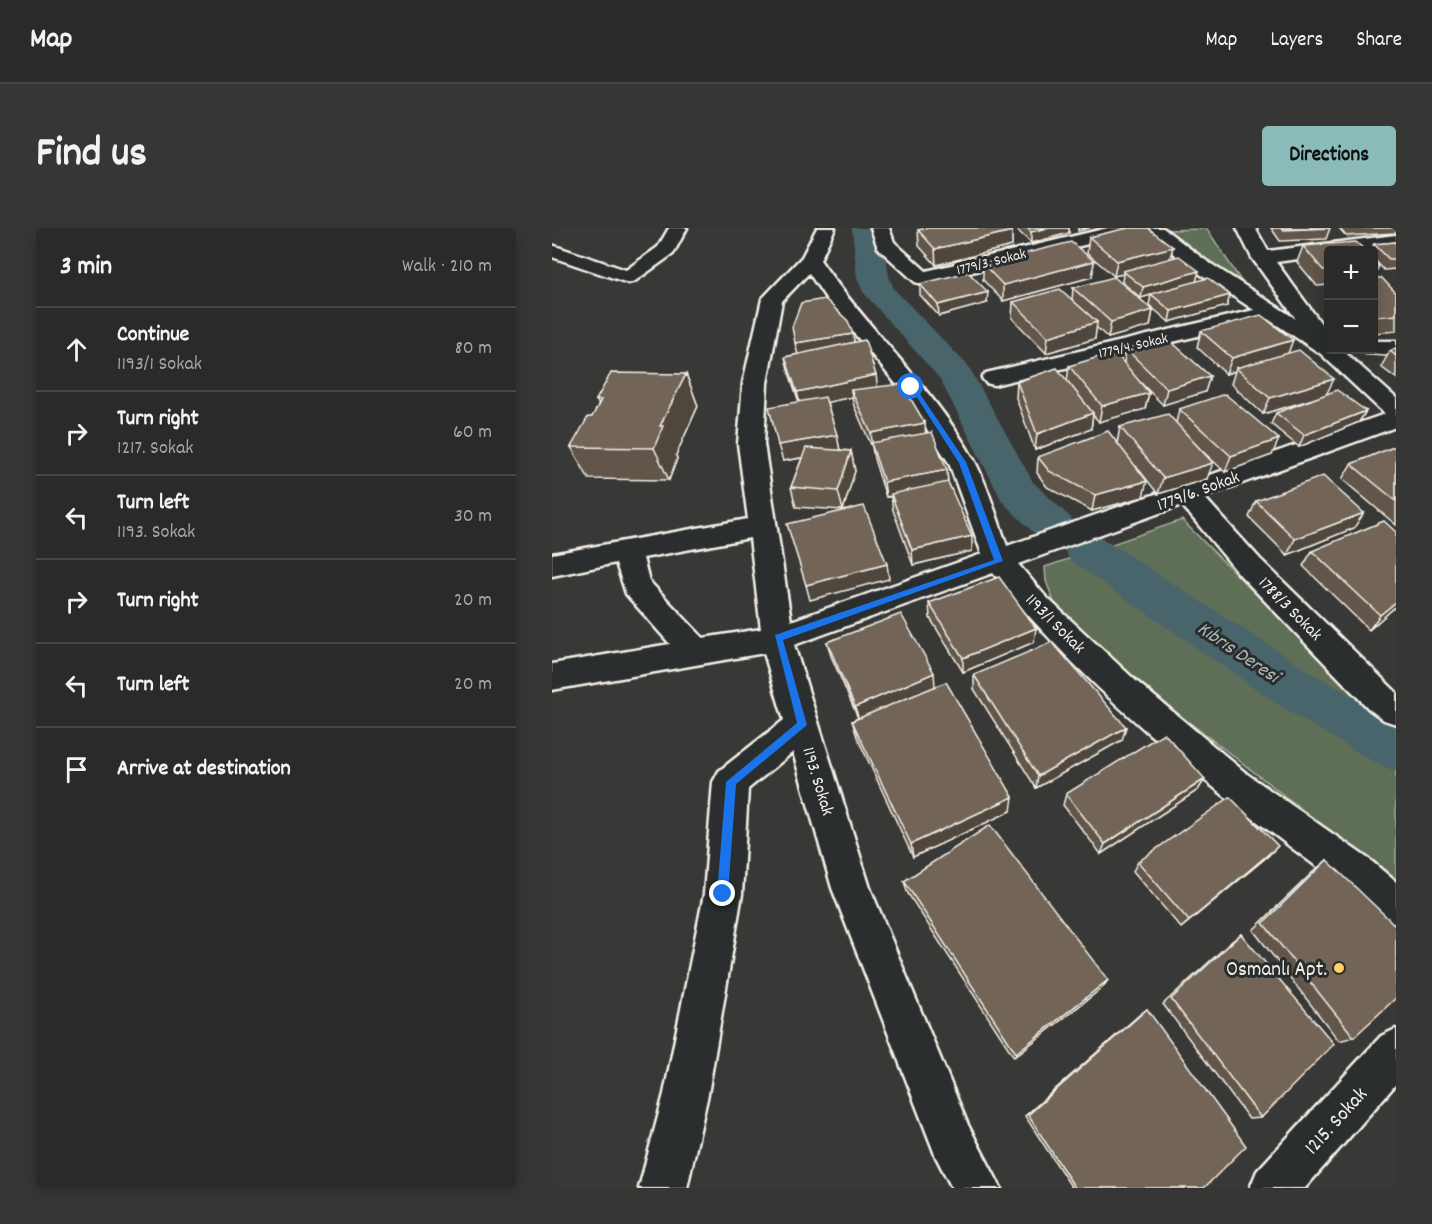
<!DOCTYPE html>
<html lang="en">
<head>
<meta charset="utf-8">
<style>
	:root { --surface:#2a2a28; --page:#363634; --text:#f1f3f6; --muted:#a5a7a8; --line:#464645; --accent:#8bbbb9 }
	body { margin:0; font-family:Dekko,sans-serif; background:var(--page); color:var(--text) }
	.controls { position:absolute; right:18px; top:18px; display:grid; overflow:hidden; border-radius:6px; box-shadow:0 3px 15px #0003 }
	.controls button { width:54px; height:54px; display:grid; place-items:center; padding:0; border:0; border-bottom:2px solid var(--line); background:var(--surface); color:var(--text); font:30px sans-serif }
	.stop { position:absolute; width:18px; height:18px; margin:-14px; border:4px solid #1a73e8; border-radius:50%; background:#fff }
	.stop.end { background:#1a73e8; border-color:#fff; box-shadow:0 2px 6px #0008 }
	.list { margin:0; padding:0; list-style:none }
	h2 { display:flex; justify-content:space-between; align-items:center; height:78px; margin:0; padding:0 24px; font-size:26px }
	h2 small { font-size:20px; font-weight:400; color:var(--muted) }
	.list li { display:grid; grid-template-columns:39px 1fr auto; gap:18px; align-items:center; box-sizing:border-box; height:84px; padding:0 24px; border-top:2px solid var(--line) }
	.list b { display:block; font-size:22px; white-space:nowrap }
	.list p { margin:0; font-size:20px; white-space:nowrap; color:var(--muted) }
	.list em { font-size:20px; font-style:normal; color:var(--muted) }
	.icon { flex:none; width:33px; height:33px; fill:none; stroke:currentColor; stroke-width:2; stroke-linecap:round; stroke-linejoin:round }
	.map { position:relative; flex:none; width:844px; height:960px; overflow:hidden; border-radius:6px }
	header { display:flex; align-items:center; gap:36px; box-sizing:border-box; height:84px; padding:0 30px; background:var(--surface); border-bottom:2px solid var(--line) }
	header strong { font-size:28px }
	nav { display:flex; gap:33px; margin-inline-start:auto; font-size:21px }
	.intro { display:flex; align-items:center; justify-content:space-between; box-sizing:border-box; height:144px; padding:0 36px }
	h1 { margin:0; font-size:42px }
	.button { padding:15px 27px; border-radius:6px; background:var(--accent); color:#111; font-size:21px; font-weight:700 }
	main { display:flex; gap:36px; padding:0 36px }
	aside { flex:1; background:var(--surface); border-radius:6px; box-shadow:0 3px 15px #0003 }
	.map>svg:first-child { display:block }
	.green { fill:#5e6e56; stroke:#a9b09f; stroke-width:1.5 }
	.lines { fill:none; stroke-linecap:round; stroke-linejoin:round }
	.river { fill:#48656c; fill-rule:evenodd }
	.minor-casing { stroke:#f4f1e8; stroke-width:5 }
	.minor { fill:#2a2d2e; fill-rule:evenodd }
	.wall { fill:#62574c; stroke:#f4f1e8; stroke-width:1.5 }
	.shaded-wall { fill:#50473e; stroke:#f4f1e8; stroke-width:1.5 }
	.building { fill:#726558; stroke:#f4f1e8; stroke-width:1.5 }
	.route { fill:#1a73e8 }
	.poi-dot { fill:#ffd166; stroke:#2a2d2e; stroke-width:2 }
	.labels { text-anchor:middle; stroke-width:6; stroke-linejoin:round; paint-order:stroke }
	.far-street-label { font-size:15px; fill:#f4f1e8; stroke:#2a2d2e }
	.street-label { font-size:18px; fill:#f4f1e8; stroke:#2a2d2e }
	.water-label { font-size:20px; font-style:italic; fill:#afb9b6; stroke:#2a2d2e }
	.near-poi-label { font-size:21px; fill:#f4f1e8; stroke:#2a2d2e; text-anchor:end }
	.near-street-label { font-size:21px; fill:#f4f1e8; stroke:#2a2d2e }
</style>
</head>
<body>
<header>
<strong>Map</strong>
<nav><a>Map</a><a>Layers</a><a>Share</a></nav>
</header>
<div class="intro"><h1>Find us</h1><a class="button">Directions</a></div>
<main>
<aside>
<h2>3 min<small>Walk · 210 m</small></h2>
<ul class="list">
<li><svg class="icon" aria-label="ahead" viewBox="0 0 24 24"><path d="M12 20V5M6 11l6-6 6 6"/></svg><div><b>Continue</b><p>1193/1 Sokak</p></div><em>80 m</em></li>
<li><svg class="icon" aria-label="right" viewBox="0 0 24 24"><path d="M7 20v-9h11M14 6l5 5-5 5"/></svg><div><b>Turn right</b><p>1217. Sokak</p></div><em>60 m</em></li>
<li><svg class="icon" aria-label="left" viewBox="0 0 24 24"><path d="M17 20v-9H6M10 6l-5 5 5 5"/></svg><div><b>Turn left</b><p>1193. Sokak</p></div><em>30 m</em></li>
<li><svg class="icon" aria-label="right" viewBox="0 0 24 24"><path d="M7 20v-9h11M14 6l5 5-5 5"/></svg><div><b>Turn right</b></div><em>20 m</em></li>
<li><svg class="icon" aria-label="left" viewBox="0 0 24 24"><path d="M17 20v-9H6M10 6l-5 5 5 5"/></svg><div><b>Turn left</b></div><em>20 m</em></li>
<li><svg class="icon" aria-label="arrive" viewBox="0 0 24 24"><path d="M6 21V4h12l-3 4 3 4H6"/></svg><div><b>Arrive at destination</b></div></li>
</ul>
</aside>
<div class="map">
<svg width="844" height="960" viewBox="0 0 844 960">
	<rect width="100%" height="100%" fill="#383836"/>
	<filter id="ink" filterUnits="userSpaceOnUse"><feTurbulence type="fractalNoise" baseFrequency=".0167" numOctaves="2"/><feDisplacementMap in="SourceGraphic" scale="12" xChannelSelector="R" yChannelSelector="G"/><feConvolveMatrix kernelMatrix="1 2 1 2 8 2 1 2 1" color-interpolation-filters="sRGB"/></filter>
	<g filter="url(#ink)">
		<g class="green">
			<polygon points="655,1 693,59 614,2"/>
			<polygon points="630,292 766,428 844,495 844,654 593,460 504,379 494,353 493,339"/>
		</g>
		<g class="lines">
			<polygon class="river" points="300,0 330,0 337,49 342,61 417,139 481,254 518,289 525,300 520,309 534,305 550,310 766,449 844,492 844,543 825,536 730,479 518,332 512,321 517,311 503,316 488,311 450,273 388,151 311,64 305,49"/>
			<g class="minor-casing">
				<g id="minor">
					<polygon points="117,0 135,0 121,26 83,53 76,55 0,29 0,17 74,42 106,19"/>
					<path d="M265 0H283L268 32C315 101 380 158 422 232 436 258 445 290 455 318L833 186 769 126 716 91 442 157 434 155 430 150 434 145 702 82 639 40 590 0H611L653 32 744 91 700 30 685 0H703L716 23 844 7V19L814 22H776V27L724 34 776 105 773 109 776 112V122H790L844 170V199L652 269 708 331 844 464V496L832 492 817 481 688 347 630 277 466 336 494 369 584 453 695 546 818 632 844 654V699C816 687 793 659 768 641 651 554 532 460 441 345L242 417 318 660 416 897 449 960H400L384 929 280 660 241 524 196 561 190 666 156 866 135 960H87L112 866 152 666 161 554 167 543 232 492 212 425 0 462V436L118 416 74 366 64 335 0 348V326L196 291 186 216 191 155 210 71 250 29ZM257 45 278 76 350 163 397 235 430 326 239 393 212 216 215 155 230 73ZM198 310 209 401 151 410 97 353 91 330Z"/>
					<polygon points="319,0 337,0 342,14 374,43 556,0 588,0 586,4 370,56 363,54 326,20"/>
					<polygon points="822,113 844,113 844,127 814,125 812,122 822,122"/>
					<polygon points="844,801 844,856 753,960 698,960 705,943 829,808"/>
				</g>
			</g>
			<use href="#minor" class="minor"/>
		</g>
		<g class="wall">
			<polygon points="463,0 517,0 517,5 479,15"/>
			<polygon points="719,0 778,0 774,11 728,13"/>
			<polygon points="787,0 844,0 844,2 843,5 794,8"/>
			<polygon points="366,2 460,3 460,18 384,37 367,18"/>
			<polygon points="537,9 621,19 618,30 675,78 617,94 597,77 599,67 589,70 570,54 571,46 562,48 535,25"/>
			<polygon points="844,14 844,41 832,42 822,31 822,22 819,22 822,16"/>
			<polygon points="751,18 777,22 777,57 765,58 745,34"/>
			<polygon points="822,32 827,38 822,49"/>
			<polygon points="542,33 540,49 451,73 431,52 431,36"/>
			<polygon points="822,50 844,65 844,103 822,105"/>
			<polygon points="368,56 435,75 387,88 368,67"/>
			<polygon points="521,60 601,82 598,98 556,110 544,99 543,111 494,125 460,90 461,74 520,72"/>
			<polygon points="649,103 736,125 775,166 814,183 807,194 747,219 719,196 724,185 758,172 711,186 679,156 683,143 674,146 645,119"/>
			<polygon points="301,106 302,115 326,159 373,195 373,205 395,242 396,254 420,323 361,337 341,282 339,269 334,269 322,231 320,219 302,178 300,169 275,174 288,222 299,223 303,243 291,282 244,279 239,259 250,230 231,233 247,174 237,145 233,129 246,126"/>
			<polygon points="844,120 844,150 829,139 838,123"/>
			<polygon points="574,121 658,148 653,164 611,177 588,154 597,165 593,181 547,194 541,187 539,201 483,222 464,170 465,154 515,153 517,138 572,135"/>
			<polygon points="134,146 146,178 124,227 125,231 117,252 37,251 19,219 40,189 47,177 44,172"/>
			<polygon points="627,181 720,227 673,244 646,219 655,251 606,266 584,238 591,269 540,283 495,259 485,245 486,229 565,215 568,199 624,195"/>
			<polygon points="844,218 844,297 790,251 799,236"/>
			<polygon points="704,273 802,300 735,327 697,289"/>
			<polygon points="760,323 844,378 817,402 751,338"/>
			<polygon points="377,375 482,414 411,444 378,390"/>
			<polygon points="275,414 383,459 459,583 361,629 305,509 300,493 306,490 279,428"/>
			<polygon points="422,447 570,512 484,560 422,461"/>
			<polygon points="653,551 646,562 549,626 511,577 514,566"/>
			<polygon points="716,628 629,700 581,643 586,634"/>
			<polygon points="775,632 802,809 787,813 701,702 763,642"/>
			<polygon points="352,653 556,752 550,760 462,829 355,664"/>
			<polygon points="689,706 709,890 697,891 611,776 680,713"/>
			<polygon points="595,781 652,960 520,960 473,888 587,787"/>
		</g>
		<g class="shaded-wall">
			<polygon points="495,0 517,0 517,5 479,15 479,4"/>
			<polygon points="526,0 538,0 526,3"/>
			<polygon points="460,3 460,18 384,37 383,21"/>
			<polygon points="621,19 617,34 571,43 571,46 562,48 565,33"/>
			<polygon points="542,33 540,49 451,73 451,57"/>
			<polygon points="647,43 644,54 599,66 599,67 589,70 591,59"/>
			<polygon points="436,64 435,75 387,88 386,77"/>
			<polygon points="678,67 675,78 617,94 619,83"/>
			<polygon points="601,82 598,98 556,110 559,94"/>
			<polygon points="545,94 543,111 494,125 496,109"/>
			<polygon points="301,106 303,122 247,131 243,115"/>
			<polygon points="741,112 735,128 684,140 683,143 674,146 680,130"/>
			<polygon points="134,146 146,178 124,227 125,231 117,252 102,220 108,198"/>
			<polygon points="324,147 326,163 299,162 300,169 249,180 245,164"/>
			<polygon points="658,148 653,164 611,177 615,161"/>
			<polygon points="782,151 774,167 711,186 718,170"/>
			<polygon points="597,165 593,181 547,194 550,178"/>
			<polygon points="814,183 807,194 747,219 752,207"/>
			<polygon points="541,185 539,201 483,222 485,206"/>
			<polygon points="373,195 374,211 321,221 319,205"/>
			<polygon points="285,207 288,223 231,233 226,217"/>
			<polygon points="727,211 720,227 673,244 679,228"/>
			<polygon points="299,223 303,243 291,282 286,263"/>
			<polygon points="661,235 655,251 606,266 611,250"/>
			<polygon points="395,242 396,258 334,269 332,254"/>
			<polygon points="595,253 591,269 540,283 543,267"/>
			<polygon points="812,285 802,300 735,327 743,311"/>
			<polygon points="420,308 420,323 361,337 360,322"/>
			<polygon points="335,336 337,351 258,372 254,357"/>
			<polygon points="844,374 844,378 817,402 828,387"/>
			<polygon points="484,400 482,414 411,444 411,430"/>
			<polygon points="382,445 383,459 307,492 303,479"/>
			<polygon points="574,499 570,512 484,560 486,548"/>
			<polygon points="653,551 646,562 549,626 553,616"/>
			<polygon points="461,569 459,583 361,629 359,616"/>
			<polygon points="726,618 716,628 629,700 637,693"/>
			<polygon points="556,752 550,760 462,829 464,825"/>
		</g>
		<g class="building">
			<polygon points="375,0 457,0 460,3 383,21 366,2"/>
			<polygon points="475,0 495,0 479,4"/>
			<polygon points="576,0 596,0 621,19 565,33 537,9"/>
			<polygon points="730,0 778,0 732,2"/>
			<polygon points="519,14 542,33 451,57 431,36"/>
			<polygon points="804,14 813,22 777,22 777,42 771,42 751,18"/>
			<polygon points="844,14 844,31 837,31 822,16"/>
			<polygon points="627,28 647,43 591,59 571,43"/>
			<polygon points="822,32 827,38 822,38"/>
			<polygon points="416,44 436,64 386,77 368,56"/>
			<polygon points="562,49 601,82 559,94 521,60"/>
			<polygon points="656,50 678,67 619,83 599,66"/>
			<polygon points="822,50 830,50 844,65 844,87 822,89"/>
			<polygon points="508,61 545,94 496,109 461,74"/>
			<polygon points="273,71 296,93 301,106 243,115 240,99 249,75"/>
			<polygon points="709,87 741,112 680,130 649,103"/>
			<polygon points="615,110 658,148 615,161 574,121"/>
			<polygon points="313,112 324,147 245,164 233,129"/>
			<polygon points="844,120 844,128 838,123"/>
			<polygon points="747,122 782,151 718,170 684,140"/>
			<polygon points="563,124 597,165 550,178 517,138"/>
			<polygon points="505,140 541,185 485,206 465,154"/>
			<polygon points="59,145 134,146 108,198 111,198 102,220 19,219 36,189 40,189 49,172 44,172"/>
			<polygon points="350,156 373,195 319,205 299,162"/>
			<polygon points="785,162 814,183 752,207 724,185"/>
			<polygon points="673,166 727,211 679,228 627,181"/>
			<polygon points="273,169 285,207 226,217 217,179"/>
			<polygon points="616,186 661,235 611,250 568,199"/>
			<polygon points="556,203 595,253 543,267 497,243 486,229"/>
			<polygon points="380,204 395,242 332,254 319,215"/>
			<polygon points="844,218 844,273 799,236"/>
			<polygon points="254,220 299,223 286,263 239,259"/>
			<polygon points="771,248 812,285 743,311 704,273"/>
			<polygon points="396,254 420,308 360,322 339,266"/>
			<polygon points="312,278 335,336 254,357 235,296"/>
			<polygon points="832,293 844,304 844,374 828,387 760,323"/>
			<polygon points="447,349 484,400 411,430 377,375"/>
			<polygon points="349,386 382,445 303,479 275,414"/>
			<polygon points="500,414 574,499 486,548 422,447"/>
			<polygon points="394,454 461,569 359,616 300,493"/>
			<polygon points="612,505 653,551 553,616 514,566"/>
			<polygon points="678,569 726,618 637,693 586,634"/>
			<polygon points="438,597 556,752 464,825 352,653"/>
			<polygon points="775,632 844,698 844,770 802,809 711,695"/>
			<polygon points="689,706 782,816 709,890 619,771"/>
			<polygon points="595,781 694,918 652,960 523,960 476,887"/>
		</g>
	</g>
	<polygon class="route" points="357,157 362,157 414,234 451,333 231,412 255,497 184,556 176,666 171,672 165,666 174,554 245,495 223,407 442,332 407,235"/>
	<circle class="poi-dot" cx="787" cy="740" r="6"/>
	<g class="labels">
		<g class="far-street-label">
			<text transform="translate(439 33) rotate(-14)" y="5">1779/3. Sokak</text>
			<text transform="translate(581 117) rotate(-13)" y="5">1779/4. Sokak</text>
		</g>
		<g class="street-label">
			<text transform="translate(646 262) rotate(-20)" y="6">1779/6. Sokak</text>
			<text transform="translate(739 380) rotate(45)" y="6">1788/3 Sokak</text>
			<text transform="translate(504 395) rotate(45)" y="6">1193/1 Sokak</text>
			<text transform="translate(267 553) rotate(73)" y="6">1193. Sokak</text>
		</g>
		<g class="water-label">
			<text transform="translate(687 423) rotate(34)" y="7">Kıbrıs Deresi</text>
		</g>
		<g class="near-poi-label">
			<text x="775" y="747">Osmanlı Apt.</text>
		</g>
		<g class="near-street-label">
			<text transform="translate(783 892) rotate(-48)" y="7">1215. Sokak</text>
		</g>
	</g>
</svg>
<div class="controls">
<button>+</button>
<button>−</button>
</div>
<div class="stop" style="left:359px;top:159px"></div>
<div class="stop end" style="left:171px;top:666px"></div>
</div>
</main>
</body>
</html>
